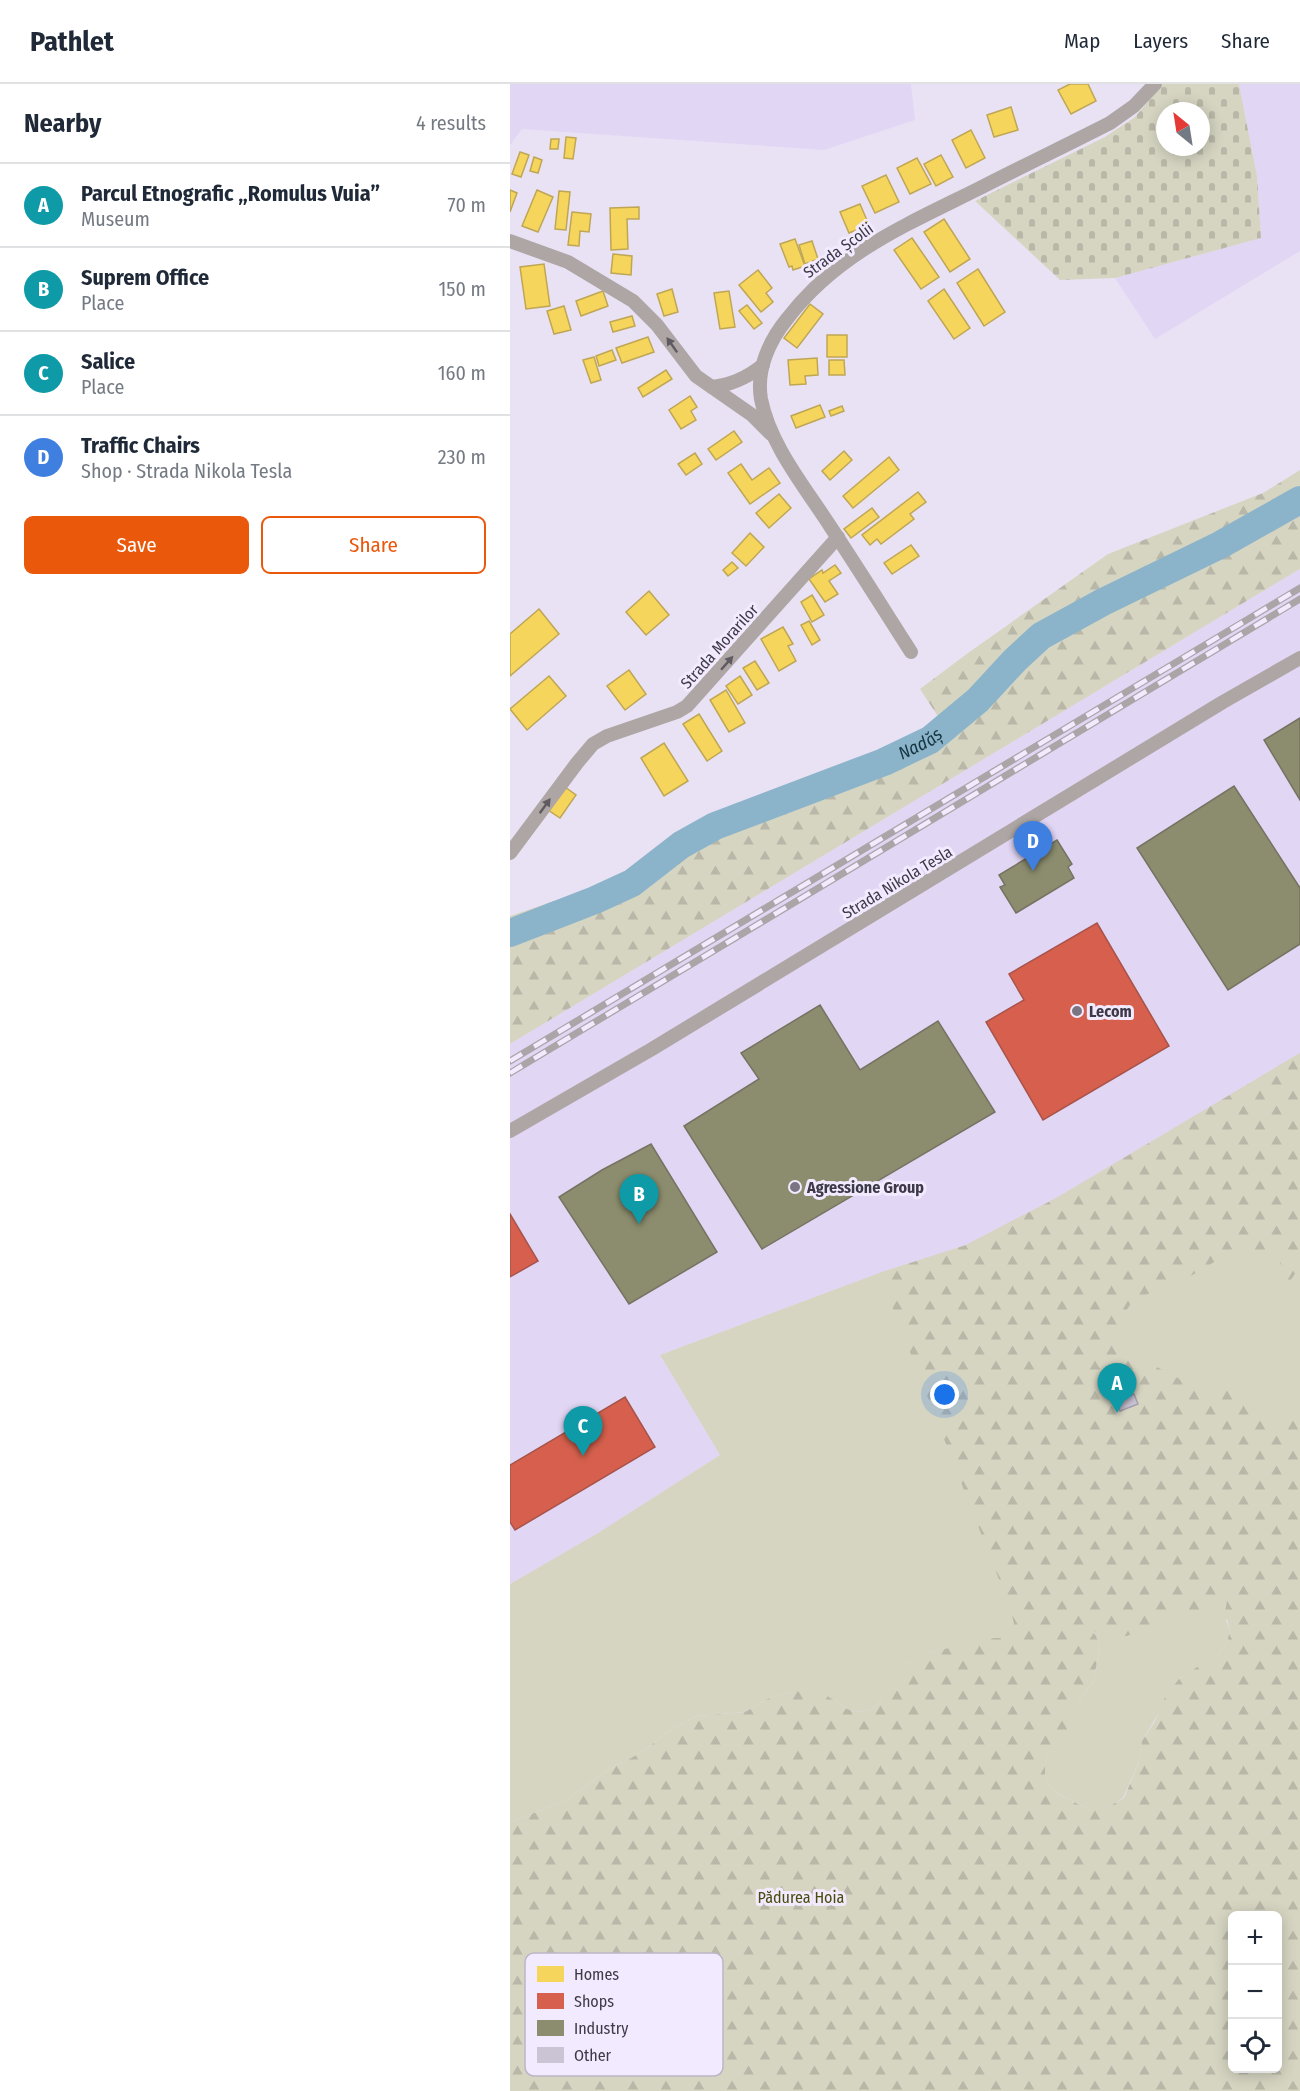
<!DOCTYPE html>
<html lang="en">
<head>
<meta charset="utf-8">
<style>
	:root { --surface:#fff; --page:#f2f2f3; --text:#1f2937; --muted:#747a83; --line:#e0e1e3; --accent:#ea580c }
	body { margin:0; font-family:"Fira Sans Condensed",sans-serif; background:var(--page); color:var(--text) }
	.controls { position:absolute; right:18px; bottom:18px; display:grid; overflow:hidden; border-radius:9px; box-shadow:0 3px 15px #0003 }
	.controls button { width:54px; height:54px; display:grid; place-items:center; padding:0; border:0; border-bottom:2px solid var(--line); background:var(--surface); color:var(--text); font:30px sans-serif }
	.compass { position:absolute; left:646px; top:18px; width:54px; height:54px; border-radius:50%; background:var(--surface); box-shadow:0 3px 15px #0003; rotate:330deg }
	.you { position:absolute; left:435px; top:1311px; width:21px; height:21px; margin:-15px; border:4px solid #fff; border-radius:50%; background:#1a73e8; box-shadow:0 0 0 9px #1a73e833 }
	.badge { display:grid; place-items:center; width:39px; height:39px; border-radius:50%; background:var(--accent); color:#fff; font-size:20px; font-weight:700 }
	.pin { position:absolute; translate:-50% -50px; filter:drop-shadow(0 2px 3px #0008) }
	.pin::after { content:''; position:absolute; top:32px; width:21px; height:18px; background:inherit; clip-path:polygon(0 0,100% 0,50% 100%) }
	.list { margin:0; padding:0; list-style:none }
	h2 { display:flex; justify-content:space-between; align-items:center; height:78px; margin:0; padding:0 24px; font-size:26px }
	h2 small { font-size:20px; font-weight:400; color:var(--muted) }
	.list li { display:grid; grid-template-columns:39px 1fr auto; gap:18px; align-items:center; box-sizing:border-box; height:84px; padding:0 24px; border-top:2px solid var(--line) }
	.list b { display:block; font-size:22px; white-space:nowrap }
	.list p { margin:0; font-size:20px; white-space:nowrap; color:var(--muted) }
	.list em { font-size:20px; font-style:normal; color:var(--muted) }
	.actions { display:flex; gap:12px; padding:18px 24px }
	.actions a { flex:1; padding:14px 0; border:2px solid var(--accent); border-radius:9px; text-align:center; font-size:21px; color:var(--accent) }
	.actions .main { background:var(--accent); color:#fff }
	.icon { flex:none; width:33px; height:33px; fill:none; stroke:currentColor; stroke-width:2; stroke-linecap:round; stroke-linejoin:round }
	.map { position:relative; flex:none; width:790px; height:2007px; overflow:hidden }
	header { display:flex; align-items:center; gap:36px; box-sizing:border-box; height:84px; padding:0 30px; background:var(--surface); border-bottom:2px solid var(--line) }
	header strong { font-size:28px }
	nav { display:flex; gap:33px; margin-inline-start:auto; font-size:21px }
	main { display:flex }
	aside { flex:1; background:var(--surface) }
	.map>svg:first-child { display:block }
	.built { fill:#e2d6f5 }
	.green { fill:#d6d5c2 }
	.forest { fill:url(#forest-firs); fill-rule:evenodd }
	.cemetery { fill:url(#cemetery-stones); fill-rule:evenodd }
	.homes { fill:#f6d55c; stroke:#bfa655; stroke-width:1.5 }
	.shops { fill:#d6604d; stroke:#a8544b; stroke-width:1.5 }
	.industry { fill:#8c8c6e; stroke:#757362; stroke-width:1.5 }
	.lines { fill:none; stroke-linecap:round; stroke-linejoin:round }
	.river { stroke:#8bb4ca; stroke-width:28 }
	.building { fill:#cbc4d5; stroke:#a6a1af; stroke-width:1.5 }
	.minor { stroke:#aea6a4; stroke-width:14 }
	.rail-casing { stroke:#aba5a8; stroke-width:7 }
	.rail { stroke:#f2eaff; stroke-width:4.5; stroke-dasharray:14; stroke-linecap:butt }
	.oneway { fill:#605a62 }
	.poi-dot { fill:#7a7483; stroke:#f2eaff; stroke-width:2 }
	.labels { text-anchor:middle; stroke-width:6; stroke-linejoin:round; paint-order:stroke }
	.street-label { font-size:16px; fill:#3e3946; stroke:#f2eaff }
	.poi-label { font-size:16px; font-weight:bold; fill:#3e3946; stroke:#f2eaff; text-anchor:start }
	.park-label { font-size:16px; fill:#494c0c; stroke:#f2eaff }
	.water-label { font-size:18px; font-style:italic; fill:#16343f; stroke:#f2eaff }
	.key { fill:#f2eaff; stroke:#bcb5c8; stroke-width:1.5 }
	.key-label { font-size:16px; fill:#3e3946 }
</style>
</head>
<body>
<header>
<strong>Pathlet</strong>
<nav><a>Map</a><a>Layers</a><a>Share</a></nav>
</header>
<main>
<aside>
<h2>Nearby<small>4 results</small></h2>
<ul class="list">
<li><span class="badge" style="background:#0f9aa8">A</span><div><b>Parcul Etnografic „Romulus Vuia”</b><p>Museum</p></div><em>70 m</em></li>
<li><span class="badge" style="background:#0f9aa8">B</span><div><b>Suprem Office</b><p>Place</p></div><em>150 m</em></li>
<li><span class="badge" style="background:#0f9aa8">C</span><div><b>Salice</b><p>Place</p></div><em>160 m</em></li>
<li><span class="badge" style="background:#3f7fe0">D</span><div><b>Traffic Chairs</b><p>Shop · Strada Nikola Tesla</p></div><em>230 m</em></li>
</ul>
<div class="actions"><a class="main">Save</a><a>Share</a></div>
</aside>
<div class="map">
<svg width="790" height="2007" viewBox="0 0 790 2007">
	<defs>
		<pattern id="forest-firs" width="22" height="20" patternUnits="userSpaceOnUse" patternTransform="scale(1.5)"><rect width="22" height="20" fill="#d6d5c2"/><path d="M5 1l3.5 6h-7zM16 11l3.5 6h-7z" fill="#b9b8a8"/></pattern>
		<pattern id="cemetery-stones" width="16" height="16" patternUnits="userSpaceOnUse" patternTransform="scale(1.5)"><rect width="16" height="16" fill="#d6d5c2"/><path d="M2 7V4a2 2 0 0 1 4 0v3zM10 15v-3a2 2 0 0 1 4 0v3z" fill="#b9b8a8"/></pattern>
	</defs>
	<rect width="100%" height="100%" fill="#e9e2f4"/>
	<g class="built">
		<polygon points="0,0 401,0 405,36 314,66 12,45 0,61"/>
		<polygon points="729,0 790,0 790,167 645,255 605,194 751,154 747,92"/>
		<polygon points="790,485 790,969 548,1113 456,1161 369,1189 150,1271 210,1371 88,1449 0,1500 0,960"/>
	</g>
	<polygon class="green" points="790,969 790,1496 716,1536 720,1546 717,1558 710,1568 701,1575 669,1595 632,1657 628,1680 613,1714 593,1726 580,1726 548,1710 539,1702 535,1691 535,1678 539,1668 568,1618 583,1598 590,1563 586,1552 578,1544 507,1555 496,1554 421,1568 398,1579 390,1588 370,1618 361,1626 349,1628 337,1625 316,1611 280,1608 257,1615 235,1628 187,1632 155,1649 137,1665 92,1690 53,1718 0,1738 0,1500 88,1449 210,1371 150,1271 369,1189 456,1161 548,1113"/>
	<g class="forest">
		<polygon points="790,386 790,485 0,960 0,832 112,794 182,746 232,720 378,667 402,655 431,637 410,605 458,569 598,470 753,409"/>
		<path d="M790 969V1182L777 1202 766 1164 716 1171 669 1199 624 1215 604 1245 614 1266 689 1305 720 1300 732 1320 759 1335 790 1325V2007H0V1738L53 1718 92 1690 137 1665 155 1649 187 1632 235 1628 257 1615 280 1608 293 1607 316 1611 337 1625 349 1628 361 1626 370 1618 389 1588 398 1579 410 1573 421 1568 484 1554H507L501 1526 369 1189 456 1161 548 1113ZM717 1517 715 1528 720 1546 717 1558 710 1568 669 1595 661 1605 654 1615 645 1637 632 1657 628 1680 614 1714 592 1726H580L548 1710 539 1702 535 1691V1678L539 1668 555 1651 568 1618 583 1598 590 1563 586 1552 580 1545 597 1553 617 1552 638 1542 673 1530 688 1528ZM722 1832H768V1984H722Z"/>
	</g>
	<path class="cemetery" d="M653 0H729L747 92 751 154 605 194 550 196 465 117 595 53 625 33ZM655 27H691V63H655Z"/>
	<g class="homes">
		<polygon points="560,0 578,0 586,17 561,30 548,6"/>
		<polygon points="501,23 508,46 484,53 477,31"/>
		<polygon points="461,46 475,74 456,84 442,56"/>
		<polygon points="56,53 66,54 63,75 54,74"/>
		<polygon points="41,55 49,55 48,65 40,65"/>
		<polygon points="10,68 19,71 11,93 2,90"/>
		<polygon points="431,71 443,93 426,102 414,80"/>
		<polygon points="24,73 32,76 28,89 20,87"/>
		<polygon points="407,74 421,100 400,110 387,84"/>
		<polygon points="376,91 389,118 365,129 352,102"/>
		<polygon points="0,106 7,109 0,128"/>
		<polygon points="27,106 43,113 28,148 12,142"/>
		<polygon points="49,107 60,108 56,146 45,145"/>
		<polygon points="350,120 359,141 339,149 330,128"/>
		<polygon points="129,123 129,135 117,135 118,165 101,166 100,124"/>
		<polygon points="62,128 81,130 79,148 70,147 69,162 58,161"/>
		<polygon points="434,135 460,175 440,188 414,148"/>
		<polygon points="402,154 429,193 411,205 384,166"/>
		<polygon points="285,155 295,182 283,186 282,182 279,183 270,160"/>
		<polygon points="302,157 308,175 295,180 289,161"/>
		<polygon points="103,170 122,172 121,191 101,189"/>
		<polygon points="34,180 40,222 16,225 10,183"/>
		<polygon points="468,185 495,228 474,242 447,199"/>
		<polygon points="248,186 262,204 256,209 263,218 251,228 229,201"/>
		<polygon points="162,205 168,228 154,232 147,210"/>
		<polygon points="434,205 460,244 444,255 418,217"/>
		<polygon points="93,207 98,222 71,232 66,217"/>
		<polygon points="219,207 225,243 210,245 204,209"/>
		<polygon points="300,220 313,230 287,264 274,254"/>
		<polygon points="237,221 252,239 244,245 229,227"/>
		<polygon points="54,222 61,246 44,250 37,227"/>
		<polygon points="122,232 125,242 103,248 100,238"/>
		<rect x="317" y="251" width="20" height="22"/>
		<polygon points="138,253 144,268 112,279 106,264"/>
		<polygon points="102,266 106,276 89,282 86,272"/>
		<polygon points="84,273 91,296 81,299 73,276"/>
		<polygon points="307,274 308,291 295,292 296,300 280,301 278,276"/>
		<polygon points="319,276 334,276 335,291 319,291"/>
		<polygon points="156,286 162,295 133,313 128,304"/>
		<polygon points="180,312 187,323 181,327 186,336 171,345 159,326"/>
		<polygon points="310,321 315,333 286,344 281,332"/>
		<polygon points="332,322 334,327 321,332 319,327"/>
		<polygon points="224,347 232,358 206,376 198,365"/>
		<polygon points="334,367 342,376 320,396 312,387"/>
		<polygon points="185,369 192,380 176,391 168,380"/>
		<polygon points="379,373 389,386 343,424 333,412"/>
		<polygon points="231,380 242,396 259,384 270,399 240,420 218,389"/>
		<polygon points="408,408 416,418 400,430 404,435 371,460 367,455 360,461 352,451"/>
		<polygon points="269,410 281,424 259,444 246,429"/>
		<polygon points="362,424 369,433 341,454 334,445"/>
		<polygon points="240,449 254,463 236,482 222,469"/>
		<polygon points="401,461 409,472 382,490 374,479"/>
		<polygon points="222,478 228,484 218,492 213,486"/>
		<polygon points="325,481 331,489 319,497 328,510 315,518 299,495 312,486 313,489"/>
		<polygon points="139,507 159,531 136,551 116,528"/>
		<polygon points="302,511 314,531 302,538 291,518"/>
		<polygon points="29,525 49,550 0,592 0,550"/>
		<polygon points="299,537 310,556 302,561 291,541"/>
		<polygon points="273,543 283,560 278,562 286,577 269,587 251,555"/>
		<polygon points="245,577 259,599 247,606 233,584"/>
		<polygon points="119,586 136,610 115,626 97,602"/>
		<polygon points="39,592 56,612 17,646 0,625"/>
		<polygon points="230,592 242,611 228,620 216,602"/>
		<polygon points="216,606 235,639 219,648 200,616"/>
		<polygon points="189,630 212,667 197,677 173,640"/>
		<polygon points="154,659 178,697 154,712 131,674"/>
		<polygon points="55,703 66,711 50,734 38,726"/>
		<polygon points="616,1293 619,1302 595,1311 592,1303"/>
	</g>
	<g class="shops">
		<polygon points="587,839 659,962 533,1036 476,938 514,916 499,890"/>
		<polygon points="0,1130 28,1177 0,1193"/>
		<polygon points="115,1313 145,1363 5,1446 0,1438 0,1381"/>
	</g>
	<g class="industry">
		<polygon points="790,634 790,716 754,656"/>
		<polygon points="724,702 790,804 790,860 718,906 627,764"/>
		<polygon points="547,756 562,780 558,783 564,794 506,829 490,803 495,801 489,791"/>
		<polygon points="310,921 350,986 428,937 485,1028 252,1165 174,1042 249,995 231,969"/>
		<polygon points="141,1060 207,1168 119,1220 49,1113 92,1086"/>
	</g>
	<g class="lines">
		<path class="river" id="s1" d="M0 849 85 816 122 799 171 761 205 742 374 678 420 656 468 616 505 576 531 552 593 518 710 461 790 416"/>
	</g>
	<polygon class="building" points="607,1307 610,1316 624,1310 628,1320 610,1327 602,1308"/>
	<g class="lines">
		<g class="minor">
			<polyline points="0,157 58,178 123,217 147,241 186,292 242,331 261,350"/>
			<path d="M202 303C222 301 237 294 253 281"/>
			<path d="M401 568C374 526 348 484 320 442 295 403 260 361 251 315 246 286 259 257 277 235 327 169 398 140 470 104 513 82 557 61 600 39L624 22 645 0"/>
			<polyline points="0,769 67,679 83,660 97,652 167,628 177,622 328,453"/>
			<polyline points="0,1047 142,965 713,618 790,574"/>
		</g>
		<g class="rail-casing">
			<g id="rail">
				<polyline points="0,977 790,504"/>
				<polyline points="0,989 790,515"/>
			</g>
		</g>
		<use href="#rail" class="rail"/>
	</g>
	<defs><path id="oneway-solid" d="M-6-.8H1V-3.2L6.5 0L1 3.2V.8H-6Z" transform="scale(1.5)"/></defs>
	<g class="oneway">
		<use href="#oneway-solid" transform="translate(162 261) rotate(-125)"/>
		<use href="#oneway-solid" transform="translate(217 579) rotate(-49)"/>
		<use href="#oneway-solid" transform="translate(35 722) rotate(-54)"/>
	</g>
	<g class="poi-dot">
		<circle cx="567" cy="927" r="6"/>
		<circle cx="285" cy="1103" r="6"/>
	</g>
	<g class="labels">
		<g class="street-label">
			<text transform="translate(328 166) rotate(-36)" y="6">Strada Școlii</text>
			<text transform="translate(209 562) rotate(-48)" y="6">Strada Morarilor</text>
			<text transform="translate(387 798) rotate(-31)" y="6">Strada Nikola Tesla</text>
		</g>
		<g class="poi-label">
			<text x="579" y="933">Lecom</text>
			<text x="297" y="1109">Agressione Group</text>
		</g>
		<g class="park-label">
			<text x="291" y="1819">Pădurea Hoia</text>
		</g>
		<g class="water-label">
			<text dy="6" stroke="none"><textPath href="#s1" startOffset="454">Nadăș</textPath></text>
		</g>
	</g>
	<rect x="15" y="1869" width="198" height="123" rx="9" class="key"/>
	<rect x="27" y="1882" width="27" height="16" fill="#f6d55c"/>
	<rect x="27" y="1909" width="27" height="16" fill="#d6604d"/>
	<rect x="27" y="1936" width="27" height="16" fill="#8c8c6e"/>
	<rect x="27" y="1963" width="27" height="16" fill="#cbc4d5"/>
	<g class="key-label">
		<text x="64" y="1896">Homes</text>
		<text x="64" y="1923">Shops</text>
		<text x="64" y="1950">Industry</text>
		<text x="64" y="1977">Other</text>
	</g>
</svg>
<div class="controls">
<button>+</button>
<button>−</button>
<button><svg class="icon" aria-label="locate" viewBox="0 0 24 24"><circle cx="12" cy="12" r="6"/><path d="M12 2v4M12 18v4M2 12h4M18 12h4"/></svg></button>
</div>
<svg class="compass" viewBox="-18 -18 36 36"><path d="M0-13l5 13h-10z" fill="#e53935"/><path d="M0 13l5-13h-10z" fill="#747a83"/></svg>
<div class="you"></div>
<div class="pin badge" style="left:607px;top:1329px;background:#0f9aa8">A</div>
<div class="pin badge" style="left:129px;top:1140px;background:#0f9aa8">B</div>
<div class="pin badge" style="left:73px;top:1372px;background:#0f9aa8">C</div>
<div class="pin badge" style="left:523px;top:787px;background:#3f7fe0">D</div>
</div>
</main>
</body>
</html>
